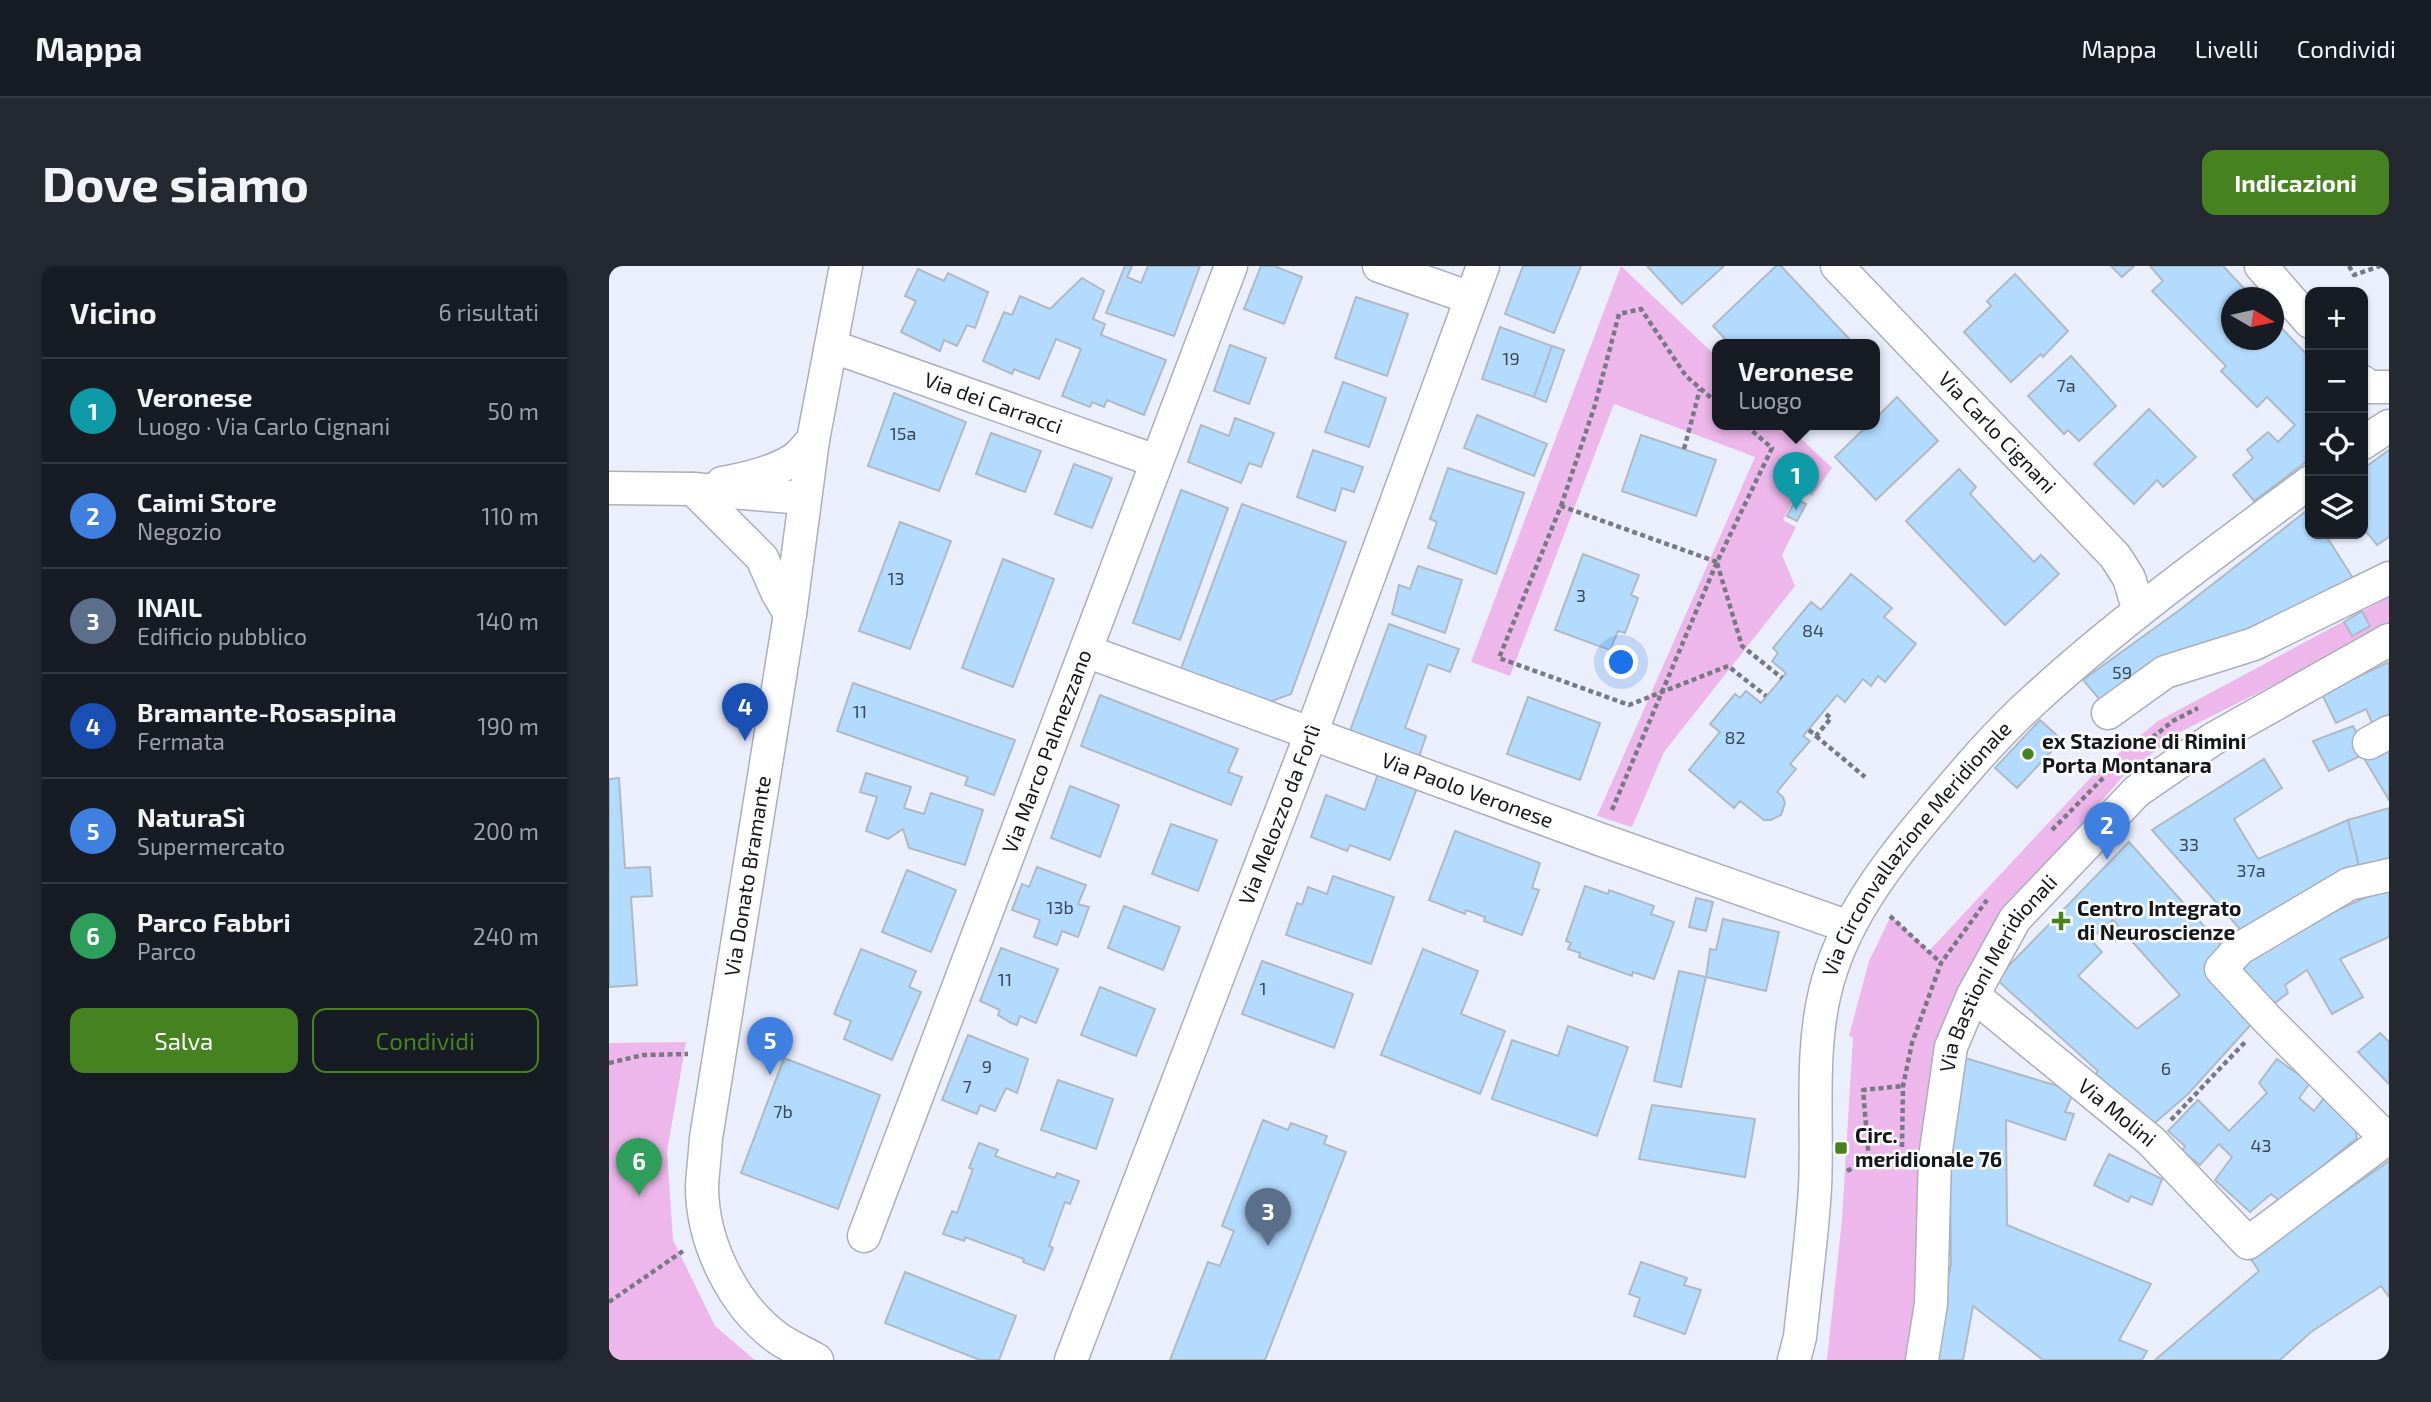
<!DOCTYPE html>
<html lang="it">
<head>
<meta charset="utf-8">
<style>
	:root { --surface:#171b24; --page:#242831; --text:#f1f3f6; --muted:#9ea1a6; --line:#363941; --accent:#468320 }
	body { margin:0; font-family:"Exo 2",sans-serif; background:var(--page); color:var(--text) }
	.controls { position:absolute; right:21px; top:21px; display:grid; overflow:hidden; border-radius:14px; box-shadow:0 2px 5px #0004 }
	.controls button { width:63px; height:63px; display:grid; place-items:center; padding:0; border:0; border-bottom:2px solid var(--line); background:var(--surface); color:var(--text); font:35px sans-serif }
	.compass { position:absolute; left:1612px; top:21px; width:63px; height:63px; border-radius:50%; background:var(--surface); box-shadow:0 2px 5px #0004; rotate:99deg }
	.you { position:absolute; left:1013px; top:397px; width:24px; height:24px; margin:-18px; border:5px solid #fff; border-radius:50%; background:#1a73e8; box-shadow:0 0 0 10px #1a73e833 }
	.badge { display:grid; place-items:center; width:46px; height:46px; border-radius:50%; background:var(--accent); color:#fff; font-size:23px; font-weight:700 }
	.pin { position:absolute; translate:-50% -58px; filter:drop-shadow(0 2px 4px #0008) }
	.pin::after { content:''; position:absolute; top:37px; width:24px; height:21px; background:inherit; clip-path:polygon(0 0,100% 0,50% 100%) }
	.popup { position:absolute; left:1103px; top:73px; width:168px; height:91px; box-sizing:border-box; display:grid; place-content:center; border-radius:14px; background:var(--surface); filter:drop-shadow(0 2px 5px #0005); font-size:23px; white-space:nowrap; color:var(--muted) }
	.popup b { font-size:26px; color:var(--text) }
	.popup::after { content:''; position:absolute; left:50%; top:100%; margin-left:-14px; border:14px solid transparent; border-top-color:var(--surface) }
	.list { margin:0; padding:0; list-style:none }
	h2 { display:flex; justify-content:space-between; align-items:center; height:91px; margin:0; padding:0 28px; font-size:30px }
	h2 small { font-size:23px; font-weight:400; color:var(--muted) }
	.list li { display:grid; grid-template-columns:46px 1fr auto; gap:21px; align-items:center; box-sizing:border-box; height:105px; padding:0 28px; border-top:2px solid var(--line) }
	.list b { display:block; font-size:26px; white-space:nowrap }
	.list p { margin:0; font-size:23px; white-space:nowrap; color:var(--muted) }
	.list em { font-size:23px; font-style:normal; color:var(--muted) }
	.actions { display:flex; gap:14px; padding:21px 28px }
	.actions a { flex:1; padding:16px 0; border:2px solid var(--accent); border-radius:14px; text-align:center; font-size:24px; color:var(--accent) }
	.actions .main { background:var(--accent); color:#fff }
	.icon { flex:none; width:38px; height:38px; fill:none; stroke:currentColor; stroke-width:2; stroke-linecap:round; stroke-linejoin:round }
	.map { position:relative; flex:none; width:1780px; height:1094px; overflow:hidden; border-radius:14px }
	header { display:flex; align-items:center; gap:42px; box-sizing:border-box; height:98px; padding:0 35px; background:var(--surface); border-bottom:2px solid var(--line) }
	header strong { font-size:33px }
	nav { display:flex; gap:38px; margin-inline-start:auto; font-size:24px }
	.intro { display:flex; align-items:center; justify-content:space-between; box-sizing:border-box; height:168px; padding:0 42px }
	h1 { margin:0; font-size:49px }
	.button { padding:18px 32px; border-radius:14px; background:var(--accent); color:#fff; font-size:24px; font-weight:700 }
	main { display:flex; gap:42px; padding:0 42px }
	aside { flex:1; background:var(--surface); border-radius:14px; box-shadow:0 2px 5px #0004 }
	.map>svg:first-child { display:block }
	.green { fill:#edb7eb }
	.building { fill:#b3dbff; stroke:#afb9c3; stroke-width:2; fill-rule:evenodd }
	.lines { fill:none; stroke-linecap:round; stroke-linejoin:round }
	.minor-casing { stroke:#abafbb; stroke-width:35 }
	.path { stroke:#777982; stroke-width:4.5; stroke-dasharray:5 3.5; stroke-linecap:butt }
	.minor { stroke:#fff; stroke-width:32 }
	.poi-dot { fill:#468320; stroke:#fff; stroke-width:2.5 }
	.labels { text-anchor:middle; stroke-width:5; stroke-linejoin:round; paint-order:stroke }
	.number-label { font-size:18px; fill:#3c4754 }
	.street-label { font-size:21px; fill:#15161b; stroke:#fff }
	.poi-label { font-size:21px; font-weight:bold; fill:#15161b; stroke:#fff; text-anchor:start }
</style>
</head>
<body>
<header>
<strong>Mappa</strong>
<nav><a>Mappa</a><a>Livelli</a><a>Condividi</a></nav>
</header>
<div class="intro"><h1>Dove siamo</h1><a class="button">Indicazioni</a></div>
<main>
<aside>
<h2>Vicino<small>6 risultati</small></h2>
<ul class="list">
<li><span class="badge" style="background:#0f9aa8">1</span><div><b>Veronese</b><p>Luogo · Via Carlo Cignani</p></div><em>50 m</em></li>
<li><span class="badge" style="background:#3f7fe0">2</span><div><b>Caimi Store</b><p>Negozio</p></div><em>110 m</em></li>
<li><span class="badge" style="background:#5c6f8a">3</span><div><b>INAIL</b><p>Edificio pubblico</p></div><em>140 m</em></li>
<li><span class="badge" style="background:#1a4fb4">4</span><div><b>Bramante-Rosaspina</b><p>Fermata</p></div><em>190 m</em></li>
<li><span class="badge" style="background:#3f7fe0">5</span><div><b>NaturaSì</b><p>Supermercato</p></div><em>200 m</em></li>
<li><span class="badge" style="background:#2e9e5b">6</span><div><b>Parco Fabbri</b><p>Parco</p></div><em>240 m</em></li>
</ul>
<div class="actions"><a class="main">Salva</a><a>Condividi</a></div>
</aside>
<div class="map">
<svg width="1780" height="1094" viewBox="0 0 1780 1094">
	<rect width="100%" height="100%" fill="#ebeffc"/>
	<g class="green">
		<polygon points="1012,0 1108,91 1108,158 1177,158 1223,202 1203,230 1190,223 1174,254 1187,261 1173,289 1186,320 1055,486 1023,561 988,550 1146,191 1005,138 901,410 862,396"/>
		<polygon points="1780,331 1780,361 1571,466 1515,509 1397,647 1333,777 1312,1036 1301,1094 1218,1094 1233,953 1244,771 1240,770 1260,695 1282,650 1320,685 1485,508 1549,455"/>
		<polygon points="77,776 58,886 64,974 106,1060 146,1094 0,1094 0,777"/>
	</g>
	<g class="building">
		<polygon points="516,0 523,0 518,11 532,17 539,0 591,0 565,70 497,47"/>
		<polygon points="652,0 665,0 693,11 675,58 635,43"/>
		<polygon points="914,0 972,0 945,67 896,48"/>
		<polygon points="1038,0 1115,0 1073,38"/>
		<polygon points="1167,0 1172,0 1245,78 1121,78 1104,60"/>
		<polygon points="1502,0 1525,0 1513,11"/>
		<polygon points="1541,0 1614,0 1644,32 1622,32 1622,74 1664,74 1664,53 1701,92 1701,193 1645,235 1624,209 1644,192 1638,184 1659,166 1669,176 1686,159 1658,131 1648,141 1612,105 1617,100 1543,25 1554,15"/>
		<polygon points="309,3 335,15 339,7 379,26 366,62 358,59 348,80 335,74 331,85 292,66 307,35 296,30"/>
		<polygon points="1406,8 1459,65 1434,91 1432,88 1402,116 1355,66 1382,40 1378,35"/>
		<polygon points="473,12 495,25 484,53 496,58 492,69 557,94 535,149 498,134 495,141 483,136 481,141 453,130 472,83 447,73 430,113 405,103 403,108 374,95 395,46 403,49 411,30 441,43"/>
		<polygon points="747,31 799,48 778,110 726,92"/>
		<polygon points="891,61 943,80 925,131 873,113"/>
		<polygon points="621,79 657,92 640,138 605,125"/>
		<polygon points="943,80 955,84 937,136 925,131"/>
		<polygon points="1462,90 1507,140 1470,175 1459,164 1455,168 1419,130"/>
		<polygon points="734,116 777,132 760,181 716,166"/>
		<polygon points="285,127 357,156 330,225 259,200"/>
		<polygon points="1288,131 1329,175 1267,234 1226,191 1260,158 1266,158 1266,153"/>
		<polygon points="1540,143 1587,191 1554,221 1548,214 1525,238 1485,198"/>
		<polygon points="868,149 938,178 925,210 855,182"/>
		<polygon points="626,152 665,167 652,201 640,197 632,217 579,196 592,159 620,170"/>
		<polygon points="382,167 432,185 416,226 367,208"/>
		<polygon points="1032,169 1107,194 1087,250 1013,225"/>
		<polygon points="704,184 754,201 745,226 733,222 726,245 688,231"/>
		<polygon points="1780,184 1780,271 1768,279 1754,262 1754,203"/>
		<polygon points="465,198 503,212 483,262 446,248"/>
		<polygon points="839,202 915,227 887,308 819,282 828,256 821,253"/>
		<polygon points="1350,203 1367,221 1361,228 1425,296 1432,289 1450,308 1396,359 1297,255"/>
		<polygon points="572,224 619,242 571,374 524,357"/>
		<polygon points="1187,233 1197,238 1188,255 1178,250"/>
		<polygon points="633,238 737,276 682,428 660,436 572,403"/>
		<polygon points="1701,242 1701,268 1716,268 1747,317 1492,435 1474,414 1572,343"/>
		<polygon points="291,256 342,275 301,383 250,365"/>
		<polygon points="974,288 1030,309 1022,329 1029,332 1016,367 1009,365 1001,384 946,364"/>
		<polygon points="394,293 445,313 404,421 353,402"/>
		<polygon points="809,300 853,314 836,367 783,348 790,319 801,323"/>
		<polygon points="1242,308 1283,342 1275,351 1307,378 1276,416 1269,410 1262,420 1254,413 1236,436 1228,429 1194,470 1201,475 1181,498 1187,503 1168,526 1174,531 1176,537 1172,549 1162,554 1155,554 1131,535 1125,542 1080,504 1111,466 1101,458 1126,428 1131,432 1137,425 1152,437 1177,407 1163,395 1169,387 1164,382 1202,336 1212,344"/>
		<polygon points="1753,345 1761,360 1743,370 1735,356"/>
		<polygon points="780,358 850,383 841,406 819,398 796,462 817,470 810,491 741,465"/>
		<polygon points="1780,396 1780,461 1768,468 1757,443 1727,457 1713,428"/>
		<polygon points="244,417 406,474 385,529 356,519 359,511 228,465"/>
		<polygon points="491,429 629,483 619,506 633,511 622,539 472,480"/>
		<polygon points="919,431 991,457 971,514 898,488"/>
		<polygon points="1431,454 1453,474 1408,522 1386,502"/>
		<polygon points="1744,460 1758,485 1780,472 1780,534 1753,489 1720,505 1704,475"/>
		<polygon points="1655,493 1673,522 1625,553 1649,593 1739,554 1752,608 1638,671 1543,564"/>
		<polygon points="257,507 302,521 295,542 315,548 322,527 374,544 356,599 300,582 294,563 279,573 257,565 268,531 251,526"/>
		<polygon points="769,508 808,522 781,594 741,579 738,585 702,571 717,529 756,544"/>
		<polygon points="10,512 16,602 41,601 43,630 22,631 28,719 0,721 0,513"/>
		<polygon points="461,520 510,539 491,591 442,572"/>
		<polygon points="1780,542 1780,602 1752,608 1739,554"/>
		<polygon points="562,558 608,574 589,625 543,608"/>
		<polygon points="846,565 931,597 923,622 930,624 913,669 875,655 876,651 857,644 856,648 820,634"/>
		<path d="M1520 576 1619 687 1646 754 1579 828 1540 862 1482 814 1489 805 1387 713ZM1504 654 1571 729 1528 763 1469 710 1493 686 1481 673Z"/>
		<polygon points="428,601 477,619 469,638 480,641 469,671 453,665 448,679 425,671 431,654 403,644 413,618 420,621"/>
		<polygon points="298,604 347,624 322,686 273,666"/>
		<polygon points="724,610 785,631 762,698 677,669 688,637 693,639 699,621 718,628"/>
		<polygon points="976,620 999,628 1000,624 1045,640 1042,648 1065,656 1045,713 1024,706 1023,710 970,691 971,687 959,683 962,677 957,675"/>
		<polygon points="1780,621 1780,671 1731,693 1754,731 1723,748 1698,704 1676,719 1679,727 1655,745 1622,700 1680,666"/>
		<polygon points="1087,632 1104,636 1097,665 1080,661"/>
		<polygon points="515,640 571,661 554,704 499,682"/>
		<polygon points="1114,653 1170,666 1157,725 1097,711 1101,683 1107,684"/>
		<polygon points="392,682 449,703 427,757 411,750 408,759 402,757 389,749 391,744 371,735"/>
		<polygon points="252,683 307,705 300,721 312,726 283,794 235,773 242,755 225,748"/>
		<polygon points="814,683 869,705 852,748 896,765 871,828 772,789"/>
		<polygon points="653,695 744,728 725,782 633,748"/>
		<polygon points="1070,705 1097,711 1072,821 1045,815"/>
		<polygon points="491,721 546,743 527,790 472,769"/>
		<polygon points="959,760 1019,781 988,870 883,833 903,774 949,790"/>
		<polygon points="1771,767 1780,776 1780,818 1749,786"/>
		<polygon points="359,769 419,793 408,827 397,822 386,845 371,839 368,848 333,834"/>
		<polygon points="1353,791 1465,825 1456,846 1465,848 1456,874 1397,854 1398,959 1542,1018 1510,1074 1538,1085 1533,1094 1434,1094 1364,1040 1354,1094 1322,1094 1342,998 1340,840"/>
		<polygon points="175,792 271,829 229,943 132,907"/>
		<polygon points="1668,793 1701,817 1690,832 1705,845 1715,832 1745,856 1748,872 1671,935 1662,928 1641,946 1606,914 1623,891 1610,878 1591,899 1573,885 1576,880 1559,865 1589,834 1620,865 1658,827 1650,817"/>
		<polygon points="449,814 504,833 487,883 432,864"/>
		<polygon points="1043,839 1146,853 1136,911 1030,893"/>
		<polygon points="654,854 679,864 682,857 718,870 715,878 737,886 656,1094 561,1094 599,996 611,1000 625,965 613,960"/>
		<polygon points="370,877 389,884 386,890 446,912 448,907 470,915 461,938 456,936 440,980 444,982 435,1004 414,996 415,993 356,971 355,975 334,968 343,945 348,947 364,903 360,902"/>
		<polygon points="1500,888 1553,913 1543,939 1522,930 1519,936 1485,919"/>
		<polygon points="1780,895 1780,1031 1772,1020 1702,1066 1671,1094 1546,1094 1650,1005 1641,992"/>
		<polygon points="1032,996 1078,1012 1075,1019 1092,1024 1076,1068 1025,1050 1031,1032 1020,1028"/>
		<polygon points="296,1006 407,1050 390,1094 371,1094 276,1057"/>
	</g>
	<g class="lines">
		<g class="minor-casing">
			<g id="minor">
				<polyline points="770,0 862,32"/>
				<path id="s1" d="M1228 0 1506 290 1520 312 1530 345"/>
				<polyline points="1652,0 1701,56"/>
				<path id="s2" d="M222 80 547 195"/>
				<polyline points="1754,116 1758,121 1780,121"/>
				<polyline points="1754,177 1780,160"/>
				<path d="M113 217C137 213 163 207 184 194 192 189 198 180 204 174"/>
				<polyline points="0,222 84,223 195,232"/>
				<polyline points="84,223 153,292 168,326 181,348"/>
				<path id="s3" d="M477 385 990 573 1240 661"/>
				<polyline points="1499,447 1556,406 1645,378 1780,312"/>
				<polyline points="1760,477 1780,466"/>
				<polyline points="1780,609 1740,618 1630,683 1612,703 1658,753 1780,875"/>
				<path id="s4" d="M1364 729 1542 875 1639 977 1780 871"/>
				<path id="s5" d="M255 970 622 0"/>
				<path id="s6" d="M208 1094C196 1087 182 1081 170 1073 124 1040 93 977 93 920 94 904 96 888 97 872L181 348 204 174 237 0"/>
				<path id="s7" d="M462 1094 702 468 874 0"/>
				<path id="s8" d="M1185 1094 1191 1071C1196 1022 1203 972 1206 922 1209 858 1201 789 1216 726 1232 658 1276 600 1320 548 1353 509 1387 468 1425 434 1511 355 1607 286 1701 216"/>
				<path id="s9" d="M1313 1094 1322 1038 1326 891 1342 781 1364 729 1406 653 1528 525 1604 473 1780 374"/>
			</g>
		</g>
		<g class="path">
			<polyline points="1740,0 1745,9 1771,0"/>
			<polyline points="1075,183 1091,123"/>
			<polyline points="952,240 986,139 1010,48 1032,43 1077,110 1108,137"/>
			<polyline points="1108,296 952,240 890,392 1020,439 1119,400 1157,430"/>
			<polyline points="1108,297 1133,380 1173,412"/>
			<polyline points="1200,464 1207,470 1222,452 1214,446"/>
			<polyline points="1207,470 1256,511"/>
			<polyline points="1530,482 1564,455 1589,442"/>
			<polyline points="1003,544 1108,296 1163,182 1135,158"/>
			<polyline points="1443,564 1496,510"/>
			<polyline points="1281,650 1332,697"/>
			<polyline points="0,797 34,789 79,788"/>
			<polyline points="1562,854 1638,774"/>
			<polyline points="1293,881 1294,820 1303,777 1332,697 1378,634"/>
			<polyline points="1238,905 1260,894 1254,824 1294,820"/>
			<polyline points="0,1036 74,985"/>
		</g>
		<use href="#minor" class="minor"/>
	</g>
	<g class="poi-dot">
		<circle cx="1419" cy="488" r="7"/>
		<path d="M1448.5 644.5h7v7h7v7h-7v7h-7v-7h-7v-7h7z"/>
		<rect x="1225" y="875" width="14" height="14" rx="3.5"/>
	</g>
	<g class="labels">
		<g class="number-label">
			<text x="902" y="99">19</text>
			<text x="1457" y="126">7a</text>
			<text x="294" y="174">15a</text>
			<text x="287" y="319">13</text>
			<text x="972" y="336">3</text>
			<text x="1204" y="371">84</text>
			<text x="1513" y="413">59</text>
			<text x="251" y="452">11</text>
			<text x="1126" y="478">82</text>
			<text x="1580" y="585">33</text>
			<text x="1642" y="611">37a</text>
			<text x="451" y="648">13b</text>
			<text x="396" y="720">11</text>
			<text x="654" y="729">1</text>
			<text x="378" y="807">9</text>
			<text x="1557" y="809">6</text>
			<text x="358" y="827">7</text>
			<text x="174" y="852">7b</text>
			<text x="1652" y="886">43</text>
		</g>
		<g class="street-label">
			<text dy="7" stroke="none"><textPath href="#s2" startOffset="172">Via dei Carracci</textPath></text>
			<text dy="7" stroke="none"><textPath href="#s1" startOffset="231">Via Carlo Cignani</textPath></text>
			<text dy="7" stroke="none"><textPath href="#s5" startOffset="518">Via Marco Palmezzano</textPath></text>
			<text dy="7" stroke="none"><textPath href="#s3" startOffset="406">Via Paolo Veronese</textPath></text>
			<text dy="7" stroke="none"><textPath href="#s7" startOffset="584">Via Melozzo da Forlì</textPath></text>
			<text dy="7" stroke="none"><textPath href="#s8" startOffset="542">Via Circonvallazione Meridionale</textPath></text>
			<text dy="7" stroke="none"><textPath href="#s6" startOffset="534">Via Donato Bramante</textPath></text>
			<text dy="7" stroke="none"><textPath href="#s9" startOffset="402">Via Bastioni Meridionali</textPath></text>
			<text dy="7" stroke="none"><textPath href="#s4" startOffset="186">Via Molini</textPath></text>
		</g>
		<g class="poi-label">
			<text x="1433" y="483">ex Stazione di Rimini<tspan x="1433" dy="24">Porta Montanara</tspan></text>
			<text x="1468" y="650">Centro Integrato<tspan x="1468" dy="24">di Neuroscienze</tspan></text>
			<text x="1246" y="877">Circ.<tspan x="1246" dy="24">meridionale 76</tspan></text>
		</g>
	</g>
</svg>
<div class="controls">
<button>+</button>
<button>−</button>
<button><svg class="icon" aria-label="locate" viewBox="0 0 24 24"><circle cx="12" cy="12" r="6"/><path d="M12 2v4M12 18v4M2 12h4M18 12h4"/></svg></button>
<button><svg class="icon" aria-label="layers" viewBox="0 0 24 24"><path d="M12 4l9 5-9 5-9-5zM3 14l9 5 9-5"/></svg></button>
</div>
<svg class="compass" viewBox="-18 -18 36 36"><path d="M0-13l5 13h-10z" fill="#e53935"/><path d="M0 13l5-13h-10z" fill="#9ea1a6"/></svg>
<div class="you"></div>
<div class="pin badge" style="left:1187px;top:244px;background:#0f9aa8">1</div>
<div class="popup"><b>Veronese</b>Luogo</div>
<div class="pin badge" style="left:1498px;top:594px;background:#3f7fe0">2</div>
<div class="pin badge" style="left:659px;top:980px;background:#5c6f8a">3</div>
<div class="pin badge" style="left:136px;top:475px;background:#1a4fb4">4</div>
<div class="pin badge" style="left:161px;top:809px;background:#3f7fe0">5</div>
<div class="pin badge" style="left:30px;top:930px;background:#2e9e5b">6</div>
</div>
</main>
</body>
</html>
